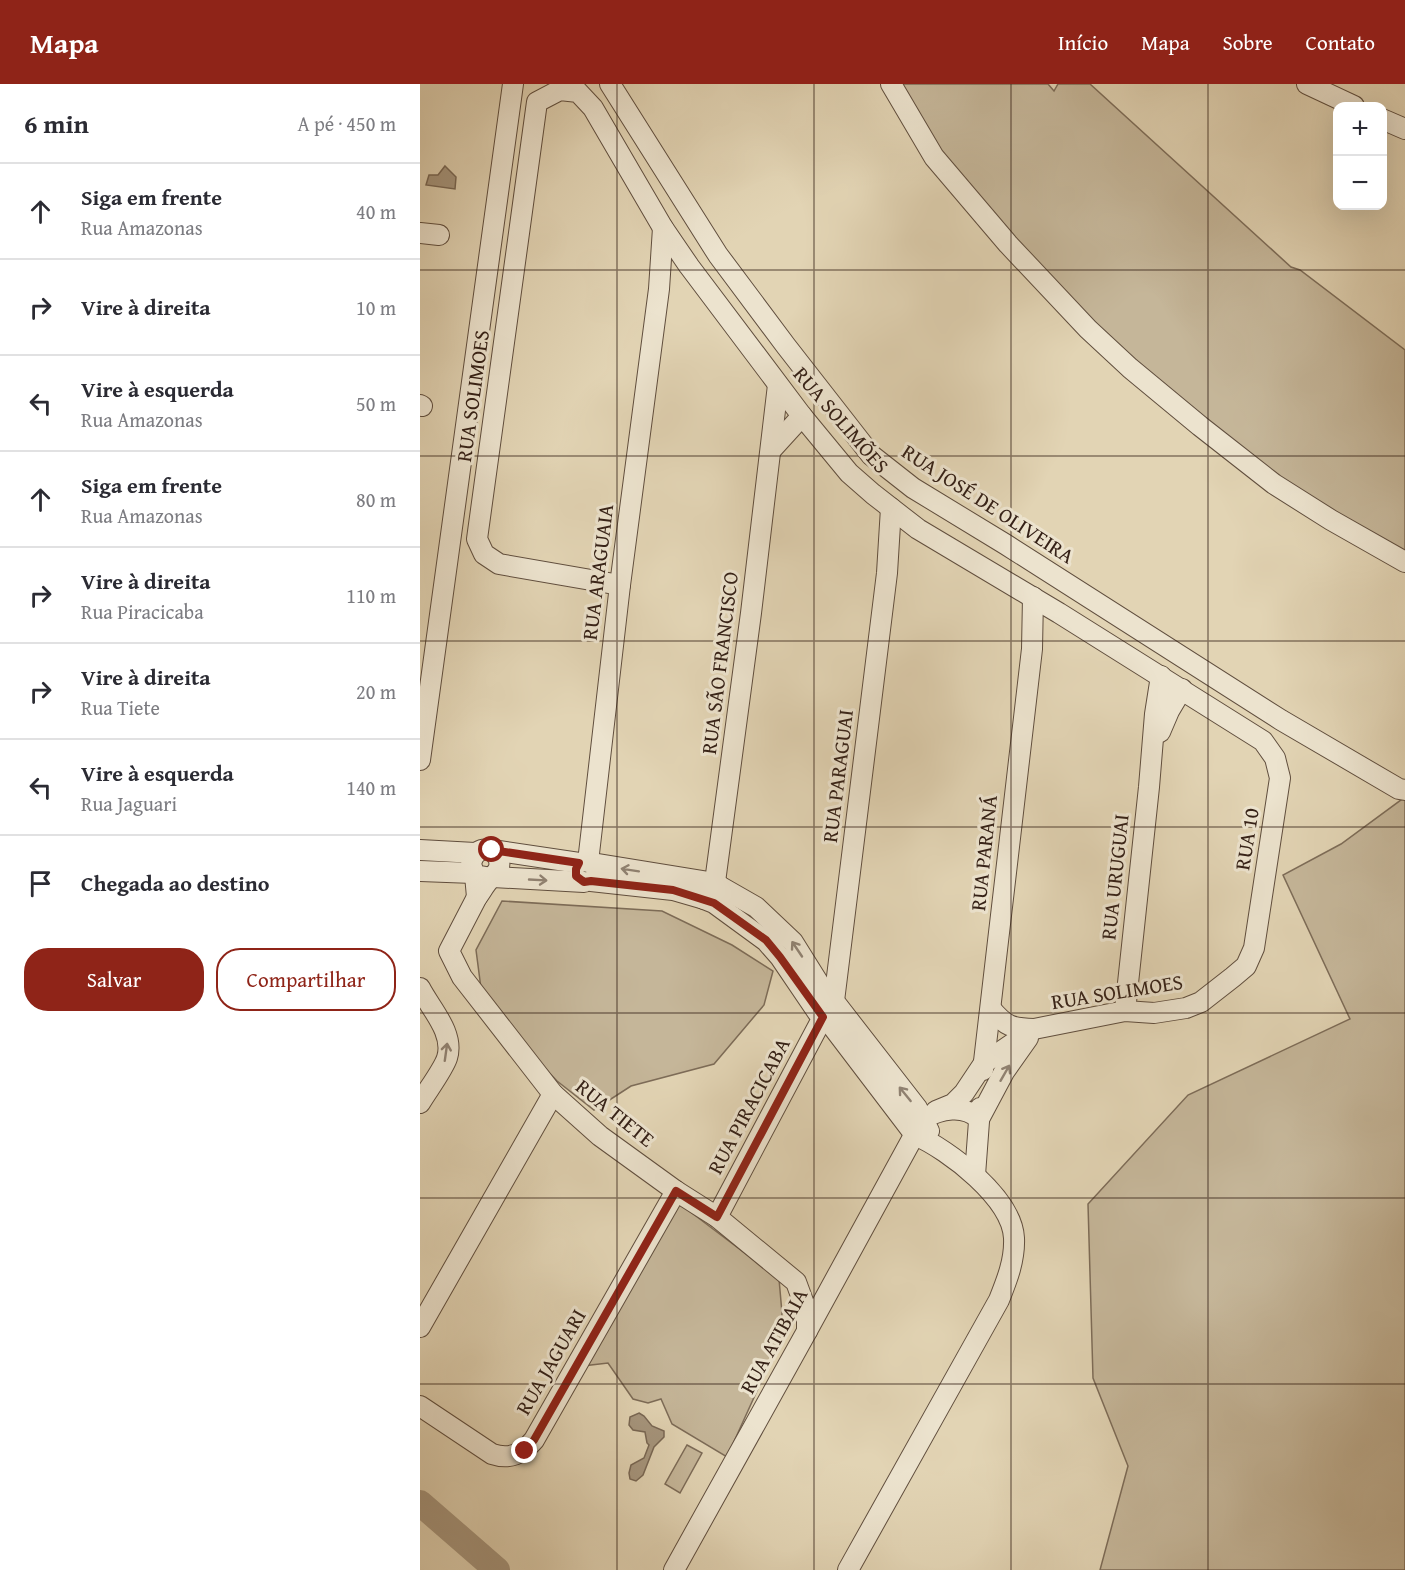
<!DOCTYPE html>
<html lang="pt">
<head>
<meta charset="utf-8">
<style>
	:root { --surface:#fff; --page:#f2f2f3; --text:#2b2b33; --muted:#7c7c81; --line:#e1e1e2; --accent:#8f2418 }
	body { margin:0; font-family:"Gentium Book Plus",serif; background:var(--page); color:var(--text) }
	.controls { position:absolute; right:18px; top:18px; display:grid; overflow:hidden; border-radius:12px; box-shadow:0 6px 24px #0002 }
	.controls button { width:54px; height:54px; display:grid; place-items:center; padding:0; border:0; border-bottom:2px solid var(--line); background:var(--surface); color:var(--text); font:30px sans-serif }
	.stop { position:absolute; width:18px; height:18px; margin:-14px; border:4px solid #8f2418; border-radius:50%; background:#fff }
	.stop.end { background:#8f2418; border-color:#fff; box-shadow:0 2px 6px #0008 }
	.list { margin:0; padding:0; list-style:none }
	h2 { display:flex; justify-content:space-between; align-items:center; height:78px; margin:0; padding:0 24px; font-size:26px }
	h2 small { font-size:20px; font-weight:400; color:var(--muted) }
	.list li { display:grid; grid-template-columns:39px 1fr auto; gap:18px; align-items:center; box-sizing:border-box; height:96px; padding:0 24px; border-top:2px solid var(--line) }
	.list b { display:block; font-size:22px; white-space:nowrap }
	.list p { margin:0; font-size:20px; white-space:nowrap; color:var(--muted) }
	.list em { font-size:20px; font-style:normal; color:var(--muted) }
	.actions { display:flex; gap:12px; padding:18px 24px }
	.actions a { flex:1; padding:14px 0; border:2px solid var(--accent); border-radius:24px; text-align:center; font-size:21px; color:var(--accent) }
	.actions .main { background:var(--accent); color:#fff }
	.icon { flex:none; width:33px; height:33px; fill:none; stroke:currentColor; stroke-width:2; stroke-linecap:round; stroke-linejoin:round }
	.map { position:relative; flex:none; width:985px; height:1486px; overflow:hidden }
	header { display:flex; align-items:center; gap:36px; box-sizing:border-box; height:84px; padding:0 30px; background:var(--accent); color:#fff }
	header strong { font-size:28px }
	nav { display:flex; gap:33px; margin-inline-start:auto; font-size:21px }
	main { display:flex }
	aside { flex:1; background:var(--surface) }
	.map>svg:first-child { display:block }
	.green { fill:#c5b699; stroke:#7d6c58; stroke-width:1.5 }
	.water { fill:#a7977f; stroke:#796855; stroke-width:1.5 }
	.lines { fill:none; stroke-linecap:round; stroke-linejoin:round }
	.river { stroke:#a7977f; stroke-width:26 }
	.minor-casing { stroke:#604e3e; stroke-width:22 }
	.minor { stroke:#ece3ce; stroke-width:20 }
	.oneway { stroke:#908272 }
	.route { stroke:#8f2418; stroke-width:8 }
	.grid { fill:none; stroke:#352117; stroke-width:1.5; stroke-opacity:0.55 }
	.labels { text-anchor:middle; stroke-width:6; stroke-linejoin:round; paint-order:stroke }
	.street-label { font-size:21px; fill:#352117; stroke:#ece3ce }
</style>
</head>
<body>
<header>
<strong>Mapa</strong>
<nav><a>Início</a><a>Mapa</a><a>Sobre</a><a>Contato</a></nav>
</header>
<main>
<aside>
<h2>6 min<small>A pé · 450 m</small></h2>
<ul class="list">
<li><svg class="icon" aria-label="ahead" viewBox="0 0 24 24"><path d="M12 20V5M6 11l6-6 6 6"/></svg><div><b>Siga em frente</b><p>Rua Amazonas</p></div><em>40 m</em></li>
<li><svg class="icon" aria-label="right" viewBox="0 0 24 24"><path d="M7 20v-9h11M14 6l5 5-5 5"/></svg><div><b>Vire à direita</b></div><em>10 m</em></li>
<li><svg class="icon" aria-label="left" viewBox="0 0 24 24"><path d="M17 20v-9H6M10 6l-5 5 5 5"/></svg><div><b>Vire à esquerda</b><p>Rua Amazonas</p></div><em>50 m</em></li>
<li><svg class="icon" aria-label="ahead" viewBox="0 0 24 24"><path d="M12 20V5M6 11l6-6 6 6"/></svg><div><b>Siga em frente</b><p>Rua Amazonas</p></div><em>80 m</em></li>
<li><svg class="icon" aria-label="right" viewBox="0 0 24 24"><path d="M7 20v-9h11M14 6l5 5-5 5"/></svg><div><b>Vire à direita</b><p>Rua Piracicaba</p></div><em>110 m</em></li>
<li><svg class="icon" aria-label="right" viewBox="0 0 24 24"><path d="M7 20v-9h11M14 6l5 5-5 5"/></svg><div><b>Vire à direita</b><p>Rua Tiete</p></div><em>20 m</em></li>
<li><svg class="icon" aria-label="left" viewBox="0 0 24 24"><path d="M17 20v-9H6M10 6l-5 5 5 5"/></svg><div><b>Vire à esquerda</b><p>Rua Jaguari</p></div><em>140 m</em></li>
<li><svg class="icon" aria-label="arrive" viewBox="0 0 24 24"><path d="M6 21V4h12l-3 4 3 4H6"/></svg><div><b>Chegada ao destino</b></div></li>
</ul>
<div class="actions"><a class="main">Salvar</a><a>Compartilhar</a></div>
</aside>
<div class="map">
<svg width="985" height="1486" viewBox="0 0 985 1486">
	<rect width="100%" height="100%" fill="#e2d4b4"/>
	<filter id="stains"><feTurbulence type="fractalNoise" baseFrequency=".00333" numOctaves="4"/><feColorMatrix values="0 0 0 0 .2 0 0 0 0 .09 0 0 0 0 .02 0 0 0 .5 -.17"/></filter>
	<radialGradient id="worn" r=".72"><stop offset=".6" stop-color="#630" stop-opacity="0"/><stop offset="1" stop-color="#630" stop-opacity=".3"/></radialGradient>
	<g class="green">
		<polygon points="471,0 628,0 634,7 638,0 670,0 871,183 880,186 985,266 985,478 780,342 588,160"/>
		<polygon points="985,713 985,1486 680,1486 708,1382 673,1294 668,1120 768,1011 930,935 863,791 921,760"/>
		<polygon points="82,817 242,827 312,861 353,887 344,921 294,980 211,1002 174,1026 137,997 101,959 62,912 56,866"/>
		<polygon points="256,1117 359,1195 362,1229 360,1256 307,1373 252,1340 241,1315 228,1319 213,1315 188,1279 162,1282"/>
		<polygon points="267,1361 282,1369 260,1409 245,1400"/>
	</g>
	<g class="water">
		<polygon points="25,82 36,93 35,105 6,101 9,91 18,91"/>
		<polygon points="219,1329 224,1332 232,1342 244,1347 244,1353 234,1363 223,1391 216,1397 210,1395 209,1389 211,1381 224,1374 229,1361 227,1359 225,1348 213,1346 209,1341 210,1333"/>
	</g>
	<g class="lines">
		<polyline class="river" points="0,1419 77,1486"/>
		<g class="minor-casing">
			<g id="minor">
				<polyline points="190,0 298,171 366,262 451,371 493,404 585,460 861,636 979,705 985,706"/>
				<polyline points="471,0 514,73 588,160 668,245 710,284 780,342 854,400 911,436 985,478"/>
				<polyline points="887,0 934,22"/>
				<polyline points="962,35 985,45"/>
				<polyline points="0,149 19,151"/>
				<polyline points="0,321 2,322"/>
				<polyline points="351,366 382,332"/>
				<polyline points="200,501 79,480 64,470 57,455 117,18 140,6 158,8 173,24 243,144 269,182 382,332 429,389 453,410 498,445 639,529 843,657 855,674 860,694 834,864 826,882 813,893 781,918 766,924 734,929 705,927 614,945 564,979 544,1009 533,1020 516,1027"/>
				<polyline points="740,648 749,627 762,605"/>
				<polyline points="0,676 93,0"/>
				<polyline points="0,766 55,769"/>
				<polyline points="72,766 159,779"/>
				<polyline points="168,778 200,501 239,205 243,144"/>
				<polyline points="172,779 289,798"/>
				<polyline points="0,787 53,789"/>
				<path d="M55 791 57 813C61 808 65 800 70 795 77 788 82 784 78 773 68 760 53 765 51 781L55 791 71 794"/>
				<polyline points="73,793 164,798"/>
				<polyline points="171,797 253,806 284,815"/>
				<polyline points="295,798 331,529 358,301"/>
				<polyline points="301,803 336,823 373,858 408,914"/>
				<polyline points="57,813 29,867 42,893 133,1010 180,1052 256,1107 297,1133 376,1198 387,1228 387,1247"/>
				<path d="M294 819 302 813C303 798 290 793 282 806L284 815 294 819 346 857 360 873 398 929"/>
				<path d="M0 904C10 924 35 949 27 974 23 986 7 1007 0 1019"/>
				<polyline points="414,917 467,489 471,424"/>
				<polyline points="417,921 497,1024 509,1047"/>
				<path d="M571 925C586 943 592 944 614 945"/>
				<polyline points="705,927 729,703 735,630 741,592"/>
				<path d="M406 934 495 1051C529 1066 592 1114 594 1154 595 1176 587 1196 579 1216L428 1486"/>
				<polyline points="563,986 612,565 613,513"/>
				<polyline points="555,1091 560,1024"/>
				<polyline points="297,1133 403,933"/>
				<polyline points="0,1243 133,1010"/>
				<path d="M0 1322 72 1370C90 1376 102 1370 114 1356L256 1107"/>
				<path d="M254 1486 387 1247 503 1035C520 1025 544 1020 559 1035L584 988 608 954"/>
			</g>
		</g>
		<use href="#minor" class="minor"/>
	</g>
	<defs><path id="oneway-shaft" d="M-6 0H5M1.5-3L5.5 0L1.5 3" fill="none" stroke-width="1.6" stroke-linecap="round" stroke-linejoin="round" transform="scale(1.5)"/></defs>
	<g class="oneway">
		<use href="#oneway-shaft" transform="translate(210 786) rotate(-171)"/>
		<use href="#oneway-shaft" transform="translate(118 796) rotate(3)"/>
		<use href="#oneway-shaft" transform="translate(377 865) rotate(-124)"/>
		<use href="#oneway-shaft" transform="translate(26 968) rotate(-82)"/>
		<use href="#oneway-shaft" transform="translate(585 989) rotate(-60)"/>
		<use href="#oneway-shaft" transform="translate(485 1010) rotate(-129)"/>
	</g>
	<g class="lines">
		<polyline class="route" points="72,766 159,779 156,785 156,792 164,798 171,797 253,806 294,819 346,856 360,873 403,933 297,1133 256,1107 114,1356 105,1367"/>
	</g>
	<path class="grid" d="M197 0V1486M394 0V1486M591 0V1486M788 0V1486M0 186H985M0 372H985M0 557H985M0 743H985M0 929H985M0 1114H985M0 1300H985"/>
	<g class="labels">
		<g class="street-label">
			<text transform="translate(53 312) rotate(-82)" y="7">RUA SOLIMOES</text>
			<text transform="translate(421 336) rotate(49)" y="7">RUA SOLIMÕES</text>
			<text transform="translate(568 420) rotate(33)" y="7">RUA JOSÉ DE OLIVEIRA</text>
			<text transform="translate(178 488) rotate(-83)" y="7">RUA ARAGUAIA</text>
			<text transform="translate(300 579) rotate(-83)" y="7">RUA SÃO FRANCISCO</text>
			<text transform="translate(418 692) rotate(-83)" y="7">RUA PARAGUAI</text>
			<text transform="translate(827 755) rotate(-81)" y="7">RUA 10</text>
			<text transform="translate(564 769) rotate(-84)" y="7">RUA PARANÁ</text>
			<text transform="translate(695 793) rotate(-84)" y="7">RUA URUGUAI</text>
			<text transform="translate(697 908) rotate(-9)" y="7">RUA SOLIMOES</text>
			<text transform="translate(329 1022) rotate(-62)" y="7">RUA PIRACICABA</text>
			<text transform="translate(195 1029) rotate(39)" y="7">RUA TIETE</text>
			<text transform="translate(354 1257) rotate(-61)" y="7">RUA ATIBAIA</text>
			<text transform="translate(131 1278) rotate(-60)" y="7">RUA JAGUARI</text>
		</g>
	</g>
	<rect width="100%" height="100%" filter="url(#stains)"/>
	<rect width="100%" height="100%" fill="url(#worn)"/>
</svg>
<div class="controls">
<button>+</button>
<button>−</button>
</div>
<div class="stop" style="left:72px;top:766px"></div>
<div class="stop end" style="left:105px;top:1367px"></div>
</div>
</main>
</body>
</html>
